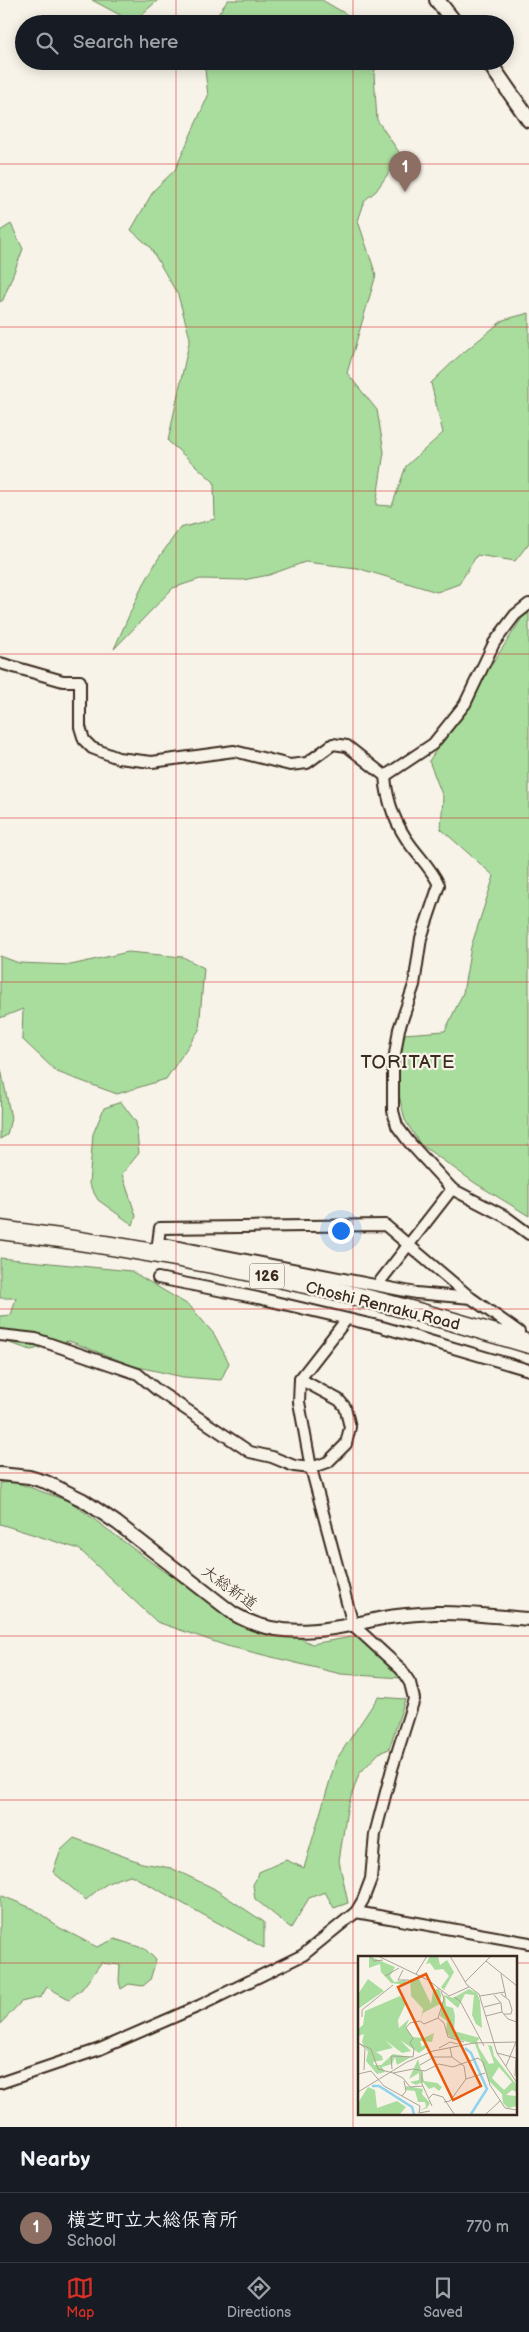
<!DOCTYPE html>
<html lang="en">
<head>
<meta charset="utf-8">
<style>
	:root { --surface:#171b24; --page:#20242c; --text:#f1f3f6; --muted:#9ea1a6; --line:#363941; --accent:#d93025 }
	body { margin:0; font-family:"Balsamiq Sans","Klee One",sans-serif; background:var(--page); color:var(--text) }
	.you { position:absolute; left:340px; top:1230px; width:18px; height:18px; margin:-12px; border:4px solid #fff; border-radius:50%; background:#1a73e8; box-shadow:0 0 0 8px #1a73e833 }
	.badge { display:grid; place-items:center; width:32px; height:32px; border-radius:50%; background:var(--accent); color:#fff; font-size:16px; font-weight:700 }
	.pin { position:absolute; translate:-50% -41px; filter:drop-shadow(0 1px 2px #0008) }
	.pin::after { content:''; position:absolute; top:26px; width:18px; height:15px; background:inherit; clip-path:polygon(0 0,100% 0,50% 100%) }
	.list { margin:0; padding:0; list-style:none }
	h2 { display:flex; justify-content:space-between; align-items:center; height:65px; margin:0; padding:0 20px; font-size:21px }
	h2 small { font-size:16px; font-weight:400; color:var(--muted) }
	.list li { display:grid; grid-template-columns:32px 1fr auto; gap:15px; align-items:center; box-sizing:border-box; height:70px; padding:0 20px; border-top:1px solid var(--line) }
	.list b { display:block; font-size:19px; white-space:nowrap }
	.list p { margin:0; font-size:16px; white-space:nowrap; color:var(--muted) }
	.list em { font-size:16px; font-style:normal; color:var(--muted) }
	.icon { flex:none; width:28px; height:28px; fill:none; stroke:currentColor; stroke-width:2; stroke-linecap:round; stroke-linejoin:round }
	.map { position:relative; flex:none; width:529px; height:2127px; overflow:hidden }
	.search { position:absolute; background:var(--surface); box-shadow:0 2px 12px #0003; left:15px; right:15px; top:15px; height:55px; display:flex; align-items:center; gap:12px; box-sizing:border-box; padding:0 18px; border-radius:28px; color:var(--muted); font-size:19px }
	.sheet { height:135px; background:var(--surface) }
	nav { display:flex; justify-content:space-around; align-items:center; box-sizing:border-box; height:70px; border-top:1px solid var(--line); background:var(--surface); font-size:14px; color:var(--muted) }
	nav a { display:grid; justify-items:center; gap:2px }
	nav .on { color:var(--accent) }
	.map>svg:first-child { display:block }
	.green { fill:#a9dd9e; stroke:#72845e }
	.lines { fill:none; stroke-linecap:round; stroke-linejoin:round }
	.minor-tunnel { stroke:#d1cbc0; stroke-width:10; stroke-dasharray:10 5; stroke-linecap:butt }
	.minor-casing { stroke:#3b2a1e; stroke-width:14 }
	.tertiary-casing { stroke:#3b2a1e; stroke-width:16 }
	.secondary-casing { stroke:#3b2a1e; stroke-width:18 }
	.motorway-casing { stroke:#3b2a1e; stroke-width:21 }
	.minor { stroke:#f7f3e8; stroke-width:10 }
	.tertiary { stroke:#f7f3e8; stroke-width:12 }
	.secondary { stroke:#f7f3e8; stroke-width:14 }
	.motorway { stroke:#f7f3e8; stroke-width:18 }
	.grid { fill:none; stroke:#d62828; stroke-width:1; stroke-opacity:0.55 }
	.labels { text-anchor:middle; stroke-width:4.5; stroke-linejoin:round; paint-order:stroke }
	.shield { fill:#f7f3e8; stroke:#73665b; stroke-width:1 }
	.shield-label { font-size:15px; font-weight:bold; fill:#3b2a1e }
	.street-label { font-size:16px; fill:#3b2a1e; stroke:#f7f3e8 }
	.quarter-label { font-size:19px; letter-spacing:1px; fill:#3b2a1e; stroke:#f7f3e8 }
	.inset-river { fill:none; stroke:#8ed2f0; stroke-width:2.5 }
	.inset-road { fill:none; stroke:#aca397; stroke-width:1 }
	.view { fill:#e8590c; fill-opacity:0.15; stroke:#e8590c; stroke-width:2.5 }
	.inset-edge { fill:none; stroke:#3b2a1e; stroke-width:2.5 }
</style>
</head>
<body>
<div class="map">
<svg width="529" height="2127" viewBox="0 0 529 2127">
	<rect width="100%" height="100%" fill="#f7f3e8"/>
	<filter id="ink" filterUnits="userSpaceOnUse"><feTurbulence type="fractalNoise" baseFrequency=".02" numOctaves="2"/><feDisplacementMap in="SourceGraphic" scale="10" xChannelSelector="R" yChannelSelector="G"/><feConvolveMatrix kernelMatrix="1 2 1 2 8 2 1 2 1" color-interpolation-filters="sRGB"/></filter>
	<g filter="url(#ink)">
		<g class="green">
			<polygon points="92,0 158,0 133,22"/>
			<polygon points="228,0 322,0 363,24 211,24"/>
			<polygon points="204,61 377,61 374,74 377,120 401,155 376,191 365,200 358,221 376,275 347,373 377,410 384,452 376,505 392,506 406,466 443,433 431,383 458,357 503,320 529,313 529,543 515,561 477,555 459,584 437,592 357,568 305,562 269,575 243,580 200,579 173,588 114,649 140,591 158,559 180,528 215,519 214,482 168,441 190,338 178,295 150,247 131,230 154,190 175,170 208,96"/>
			<polygon points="11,224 23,249 3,300 0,302 0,231"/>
			<polygon points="529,613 529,1216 475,1183 420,1144 405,1120 397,1087 404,1034 445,1031 463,993 471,947 494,876 441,829 443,797 429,761 522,618"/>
			<polygon points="128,952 183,957 204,968 199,1030 166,1079 117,1094 57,1072 22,1039 23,1009 0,1018 0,956 19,963 71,965"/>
			<polygon points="1,1069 11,1118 7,1135 0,1139"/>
			<polygon points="121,1102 136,1122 139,1153 122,1174 136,1216 133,1225 98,1200 89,1184 93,1134 104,1108"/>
			<polygon points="0,1258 131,1271 190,1306 214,1334 229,1363 221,1380 183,1377 134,1366 69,1341 31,1350 0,1340 0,1316 11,1315 16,1298 0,1298"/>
			<polygon points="15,1482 71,1502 163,1571 312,1644 357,1636 401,1678 341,1674 227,1646 157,1622 79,1549 0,1524 0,1483"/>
			<polygon points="378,1697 405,1699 389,1749 379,1753 359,1774 347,1809 339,1861 348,1903 334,1908 325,1892 309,1898 291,1928 255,1899 253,1885 259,1872 286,1860 304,1868 336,1760"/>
			<path d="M74 1838 142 1863 171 1868 213 1888 264 1922V1948L131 1875C112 1879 100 1887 86 1900L53 1872 61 1850Z"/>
			<polygon points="0,1895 34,1909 60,1928 97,1947 115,1939 145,1949 156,1960 150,1980 143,1986 129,1984 121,1989 119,1981 120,1965 101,1963 82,1989 69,1999 47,1987 41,1997 21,2002 0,2024"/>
		</g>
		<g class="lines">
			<polyline class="minor-tunnel" points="346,1320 367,1296"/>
			<g class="minor-casing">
				<g id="minor">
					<path d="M0 663 63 681H80V727L84 740 92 748 118 758 152 762 234 751 290 765 307 763 333 744 347 746 385 776C387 803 396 826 412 847 422 860 433 871 439 885L421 938 414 985 399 1029 393 1067V1111L397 1126 409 1142 452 1189 506 1217 529 1234"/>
					<polyline points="385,776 433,744 465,704 494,643 515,615 529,604"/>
					<polyline points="158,1278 258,1298 382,1327 529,1370"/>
					<polyline points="378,1284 452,1189"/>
					<polyline points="471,1298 416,1293 158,1243 160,1228 385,1225 471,1298 519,1332"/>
					<polyline points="0,1335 36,1339 138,1374 157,1390 250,1452 272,1457 294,1466 311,1468 328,1462 346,1444 350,1427 345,1407 339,1400 300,1379"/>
					<polyline points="356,1912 529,1943"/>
					<polyline points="0,2083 100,2049 199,2006 303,1955 356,1912 363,1900 371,1879 375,1834 392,1769 414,1699 410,1683 401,1669 353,1625 311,1468 299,1402 300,1379 346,1320"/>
				</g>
			</g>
			<g class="tertiary-casing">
				<path id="tertiary" d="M0 1474 29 1477 46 1482 83 1500 117 1523 234 1614C280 1641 329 1630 378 1619 395 1615 416 1614 434 1613 466 1612 498 1617 529 1619"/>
			</g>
			<g class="secondary-casing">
				<g id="secondary">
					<polyline points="437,0 456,24"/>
					<polyline points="488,61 529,120"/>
				</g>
			</g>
			<g class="motorway-casing">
				<path id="motorway" d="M0 1230C179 1252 357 1291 529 1344"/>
			</g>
			<use href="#minor" class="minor"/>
			<use href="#tertiary" class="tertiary"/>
			<use href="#secondary" class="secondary"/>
			<use href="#motorway" class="motorway"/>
		</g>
	</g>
	<path class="grid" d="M176 0V24M353 0V24M176 61V2127M353 61V2127M0 164H529M0 327H529M0 491H529M0 654H529M0 818H529M0 982H529M0 1145H529M0 1309H529M0 1473H529M0 1636H529M0 1800H529M0 1963H359M515 1963H529"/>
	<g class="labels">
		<rect class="shield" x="249.5" y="1263.5" width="35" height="25" rx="4"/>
		<g class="shield-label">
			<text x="267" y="1281">126</text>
		</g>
		<g class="street-label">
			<text transform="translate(383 1305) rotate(14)" y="6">Choshi Renraku Road</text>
			<text transform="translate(230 1587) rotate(36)" y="6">大総新道</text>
		</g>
		<g class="quarter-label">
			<text x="408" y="1068">TORITATE</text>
		</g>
	</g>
	<g transform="translate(358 1956)">
		<rect width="159" height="159" fill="#f7f3e8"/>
		<path d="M11 0 37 11 32 20 36 26 48 24V29L33 27 23 16 22 8 11 12ZM72 0H80L82 9 89 4 96 16 86 34 83 31 91 20 85 13 77 14 72 7 68 8ZM10 23 26 35 0 53V38ZM52 23H61L73 48 75 35 81 32 83 39 82 48 65 57 63 63 65 53 53 40ZM111 33 119 37 122 45 124 72 118 68 114 59 116 39 107 38 100 52 87 41 88 50 95 52 97 60 96 75 122 82 119 85 121 92 131 108 136 107 130 89 134 90 136 100 158 128 159 136 154 134 148 139 159 140V150L150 152 145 147 144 138 131 125 117 88 92 81 88 76 89 65 82 60 86 39 95 42ZM141 111 154 126 146 134 134 122ZM42 40 48 47 40 64 41 72 51 63 48 71 54 81 66 82 76 77 74 86 78 92 74 86 62 85 64 91 67 88 69 91 61 97 42 84 53 95 44 97 27 84 35 92 18 96 24 100 25 104 15 106 16 109H23L35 98 53 101 39 109 37 101 34 108 24 111 27 116 19 118 8 105 10 96 4 86 6 78 0 80V73L5 69 7 55ZM60 103 66 125 79 127 84 131 81 135 76 131 71 133 65 126 58 129 52 126 61 124V117L51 123ZM48 130 65 133 64 138 72 147 69 152 61 155 68 151 67 146H60L57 135 48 134ZM10 131 17 134 19 152 39 145 48 151 42 158H0V147Z" fill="#a9dd9e" fill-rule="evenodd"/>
		<path class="inset-river" d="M107 92 113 97 129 133 113 158M14 130H21L54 151 56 158"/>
		<path class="inset-road" d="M12 0 16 5 25 4M20 0 70 24 91 40 111 31M92 0 109 29 121 38 139 97 159 127M128 5 159 30M45 14 40 24H51M58 18 69 0M143 18 148 41M27 20 41 12M107 26 133 0M143 38 151 44 154 54 153 58H146M136 39 143 47 144 56 150 63 159 66M122 40 147 36M96 41 102 45 126 90M126 51 142 47M128 60 144 56M4 61V54L35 29M80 62 86 67 90 81 106 86M80 62 86 43 83 35M0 87 13 93 20 113 35 117 55 113 67 115 81 108 95 111 120 102 125 106 132 129 147 152 159 154M2 88 7 92 6 114M81 92 92 86 100 88M139 97 158 102M62 109 76 101H94M148 110 158 86M34 113 33 100 55 101 56 93 52 87 55 82 48 72 52 67 62 65 66 68 80 62M64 114V128L74 150M35 117 45 122 52 131 65 130M0 118 13 115 26 130 62 150 61 157 72 155M157 120 158 101M108 123 127 117M0 136 49 106 75 95 116 87 159 86M44 140 48 135 46 125M71 142 75 138 85 141 96 158M86 146 92 145 108 123 106 110 94 101 92 92M128 158 143 144"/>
		<path class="view" d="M68 18 123 130 95 144 40 31Z"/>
		<rect width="159" height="159" class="inset-edge"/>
	</g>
</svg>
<div class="you"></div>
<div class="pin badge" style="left:405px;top:192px;background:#8d6e63">1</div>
<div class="search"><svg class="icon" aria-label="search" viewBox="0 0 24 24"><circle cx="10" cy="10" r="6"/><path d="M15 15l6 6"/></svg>Search here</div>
</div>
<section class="sheet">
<h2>Nearby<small></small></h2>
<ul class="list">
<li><span class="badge" style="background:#8d6e63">1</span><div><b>横芝町立大総保育所</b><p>School</p></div><em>770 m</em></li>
</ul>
</section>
<nav>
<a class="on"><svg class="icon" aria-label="map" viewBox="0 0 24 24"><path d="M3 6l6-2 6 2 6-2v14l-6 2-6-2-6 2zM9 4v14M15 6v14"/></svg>Map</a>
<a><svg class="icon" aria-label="directions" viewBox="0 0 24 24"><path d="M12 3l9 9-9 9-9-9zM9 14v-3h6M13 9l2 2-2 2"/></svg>Directions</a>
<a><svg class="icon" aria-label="saved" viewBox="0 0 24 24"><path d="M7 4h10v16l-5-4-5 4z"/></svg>Saved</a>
</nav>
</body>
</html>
